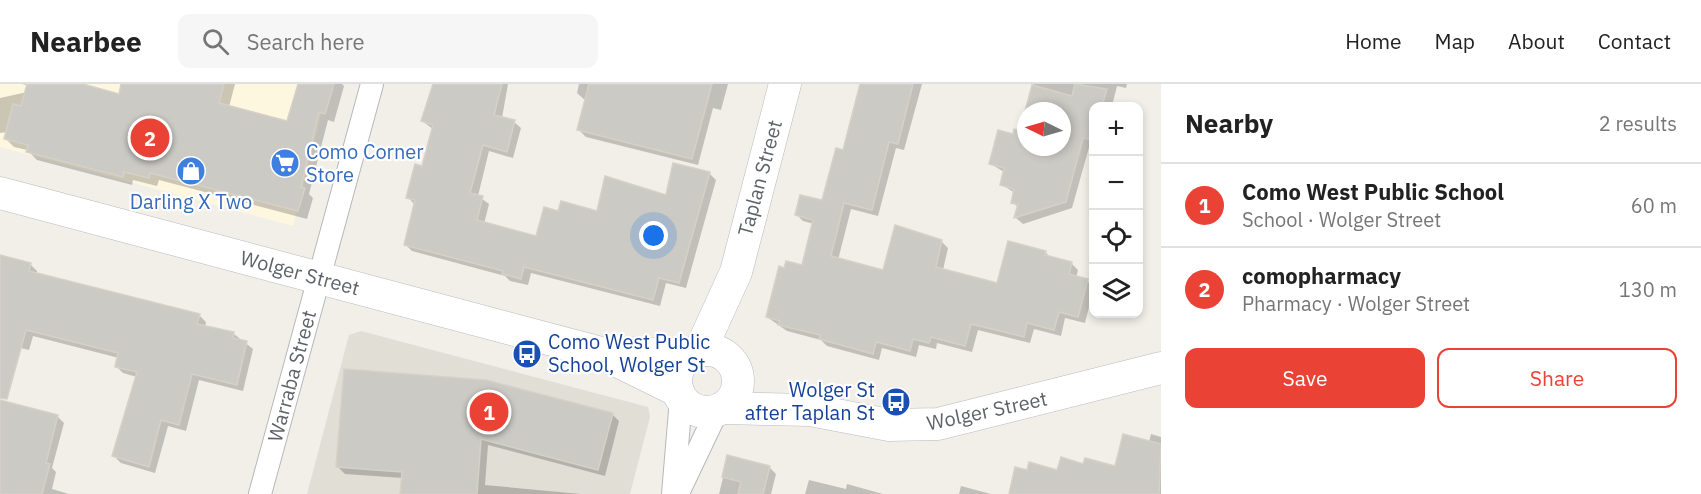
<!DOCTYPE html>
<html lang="en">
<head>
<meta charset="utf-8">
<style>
	:root { --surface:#fff; --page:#f6f6f6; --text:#222; --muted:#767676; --line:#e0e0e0; --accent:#ea4335 }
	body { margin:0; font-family:"IBM Plex Sans",sans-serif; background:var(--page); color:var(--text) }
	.controls { position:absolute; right:18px; top:18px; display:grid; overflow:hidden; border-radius:12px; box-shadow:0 3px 9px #0003 }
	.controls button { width:54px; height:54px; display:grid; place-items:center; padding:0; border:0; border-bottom:2px solid var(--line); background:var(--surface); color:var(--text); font:30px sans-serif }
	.compass { position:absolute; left:1017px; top:18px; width:54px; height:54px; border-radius:50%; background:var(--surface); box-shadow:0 3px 9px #0003; rotate:275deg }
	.you { position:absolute; left:654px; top:152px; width:21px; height:21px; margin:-15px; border:4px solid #fff; border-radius:50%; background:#1a73e8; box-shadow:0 0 0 9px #1a73e833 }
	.badge { display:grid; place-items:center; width:39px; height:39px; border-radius:50%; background:var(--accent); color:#fff; font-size:20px; font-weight:700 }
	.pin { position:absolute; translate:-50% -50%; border:3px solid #fff; box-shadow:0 2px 6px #0006 }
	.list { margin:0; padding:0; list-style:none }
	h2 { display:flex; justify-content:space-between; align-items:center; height:78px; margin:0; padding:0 24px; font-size:26px }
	h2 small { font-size:20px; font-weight:400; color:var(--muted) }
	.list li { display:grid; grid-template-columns:39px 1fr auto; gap:18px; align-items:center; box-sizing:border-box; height:84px; padding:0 24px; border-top:2px solid var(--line) }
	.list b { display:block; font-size:22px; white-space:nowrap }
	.list p { margin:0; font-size:20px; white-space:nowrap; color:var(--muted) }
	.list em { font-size:20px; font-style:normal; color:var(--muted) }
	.actions { display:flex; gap:12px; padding:18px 24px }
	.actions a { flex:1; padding:14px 0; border:2px solid var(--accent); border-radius:12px; text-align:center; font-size:21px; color:var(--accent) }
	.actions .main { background:var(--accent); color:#fff }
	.icon { flex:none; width:33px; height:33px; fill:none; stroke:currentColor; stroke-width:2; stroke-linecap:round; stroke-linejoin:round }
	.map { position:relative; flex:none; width:1161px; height:410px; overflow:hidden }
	header { display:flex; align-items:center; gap:36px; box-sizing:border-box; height:84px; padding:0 30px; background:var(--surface); border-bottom:2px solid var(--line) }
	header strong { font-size:28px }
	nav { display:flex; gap:33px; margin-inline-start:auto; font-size:21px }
	.search { width:420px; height:54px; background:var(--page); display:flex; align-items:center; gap:15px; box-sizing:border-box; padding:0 21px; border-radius:12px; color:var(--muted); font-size:22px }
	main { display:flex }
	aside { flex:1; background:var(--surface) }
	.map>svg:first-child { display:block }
	.commercial { fill:#fef7e0 }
	.education { fill:#e1ded6 }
	.shadow { fill:#0003 }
	.building { fill:#cccac5; stroke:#d6d1c6; stroke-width:1.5; fill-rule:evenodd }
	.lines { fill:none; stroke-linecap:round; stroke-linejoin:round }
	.street-casing { stroke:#b5b8bc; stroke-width:24 }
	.secondary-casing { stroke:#b6babf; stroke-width:33 }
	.street { stroke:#fff; stroke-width:22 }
	.secondary { stroke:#fff; stroke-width:32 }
	.labels { text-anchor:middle; stroke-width:4.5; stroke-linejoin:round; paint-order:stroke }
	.shop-label { font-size:20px; fill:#366cbe; stroke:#fff; text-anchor:start }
	.street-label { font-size:20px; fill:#5f6368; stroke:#fff }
	.transit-label { font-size:20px; fill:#164399; stroke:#fff; text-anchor:start }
</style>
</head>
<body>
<header>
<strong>Nearbee</strong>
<div class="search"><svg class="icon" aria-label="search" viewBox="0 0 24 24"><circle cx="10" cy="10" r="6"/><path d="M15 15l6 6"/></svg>Search here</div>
<nav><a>Home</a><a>Map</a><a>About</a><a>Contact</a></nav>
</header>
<main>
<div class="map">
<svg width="1161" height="410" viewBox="0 0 1161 410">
	<rect width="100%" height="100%" fill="#f1efe8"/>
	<polygon class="commercial" points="0,0 329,0 293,142 0,63"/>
	<polygon class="education" points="361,247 648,323 650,333 630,410 307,410 349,251"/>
	<g class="shadow">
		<polygon points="22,0 78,0 120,11 123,0 235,0 229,23 289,39 299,0 342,0 344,2 334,38 328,36 309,110 313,114 307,135 159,96 157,102 133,96 132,101 37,76 27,66 14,63 5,54 7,48 0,49 0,14 41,5"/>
		<polygon points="434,0 508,0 502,34 514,38 521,44 513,74 489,67 478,112 489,120 484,140 538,154 559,129 598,129 667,112 675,81 710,90 716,96 686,204 666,199 660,222 531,189 528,201 510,197 505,192 412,167 405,160 414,120 408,113 423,84 433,45 422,37"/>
		<polygon points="579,0 728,0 721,26 713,24 698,81 586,53 579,46 586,17 577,9"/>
		<polygon points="861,0 922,0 904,66 896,64 878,132 851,125 838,176 885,187 941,157 948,164 943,186 998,201 1045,168 1051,174 1071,179 1078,186 1076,194 1087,197 1094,203 1085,239 1065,234 1061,252 1034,245 1030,259 978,246 972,268 937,259 936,265 919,261 916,273 882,264 879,276 827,262 821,256 787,247 767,233 785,185 803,182 814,140 803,137 796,130 823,118 844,68"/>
		<polygon points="1033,0 1127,0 1126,4 1117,2 1112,22 1094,22 1094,61 1090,60 1072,124 1023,140 1016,134 1019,124 1012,118 1015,109 1001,100 1004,88 991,80 1014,52 1021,48 1026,29 1026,63 1062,63 1062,27 1027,27"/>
		<polygon points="0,173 31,181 37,187 37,190 199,231 206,238 205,243 234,250 253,265 243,307 199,296 186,347 168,342 155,389 121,379 114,372 137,293 123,289 117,283 119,274 33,252 29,266 0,259"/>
		<polygon points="345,286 612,330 619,337 605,392 488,361 485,401 581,410 402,410 403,394 345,390 338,383"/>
		<polygon points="0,317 58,333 64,339 52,384 56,388 52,405 69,410 0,410"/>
		<polygon points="1151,350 1161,353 1161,410 1010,410 1028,388 1058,388 1084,381 1116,384 1149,358"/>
		<polygon points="728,373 769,383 776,390 771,410 719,410"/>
		<polygon points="809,396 846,405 847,400 883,410 805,410"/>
		<polygon points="961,402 991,410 959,410"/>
	</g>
	<g class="building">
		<polygon points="27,0 83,0 119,10 121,0 224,0 219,19 287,37 298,0 334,0 325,30 319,28 301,103 305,104 298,127 150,89 149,94 124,88 123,93 26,68 28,61 4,55 13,20 21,22"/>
		<polygon points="433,0 502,0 494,31 515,36 507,68 483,61 470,109 483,112 477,136 536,152 544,123 558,127 561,117 597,127 605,92 666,111 673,79 710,88 679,199 659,194 653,216 524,183 521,195 502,190 503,187 404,161 415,116 406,114 415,80 422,82 433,41 421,37"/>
		<polygon points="589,0 712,0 692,75 577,46"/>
		<polygon points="860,0 913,0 898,60 889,58 872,126 844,119 831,172 883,186 895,141 942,156 936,183 997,199 1008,157 1046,167 1045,171 1072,178 1069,190 1088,195 1078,233 1059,228 1054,246 1027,239 1024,253 971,240 965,262 931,253 929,259 913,255 910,267 876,258 873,270 819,255 820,251 778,241 780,237 766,233 779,182 784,184 786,177 802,181 813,136 795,131 800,111 822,116 836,64 843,66"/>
		<path d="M1075 0 1107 5 1102 22H1094V56L1083 54 1066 118 1014 134 1018 120 1011 119 1014 105 1000 101 1004 84 989 80 998 46 1013 50 1014 45 1020 46 1032 1 1072 12ZM1026 27H1062V63H1026Z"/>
		<polygon points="0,171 31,179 29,187 200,230 197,240 234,248 233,254 247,257 237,301 192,290 179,341 161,336 149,383 112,372 137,288 115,283 118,269 26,246 7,315 0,314"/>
		<polygon points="344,285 486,296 613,329 598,386 481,355 477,410 400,410 402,388 336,383"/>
		<polygon points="0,316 58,331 46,379 50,380 42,410 0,410"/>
		<polygon points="1123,350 1161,360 1159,410 1009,410 1015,383 1027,386 1029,378 1057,386 1061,373 1083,380 1085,374 1115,382"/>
		<polygon points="727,371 770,382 763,410 738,410 741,398 722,393"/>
	</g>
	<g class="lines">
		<g class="street-casing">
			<g id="street">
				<polyline points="679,407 717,327"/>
				<polyline points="260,410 372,0"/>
				<polyline points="673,410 681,315"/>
			</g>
		</g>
		<g class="secondary-casing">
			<g id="secondary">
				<polyline points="0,109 601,269 678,307"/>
				<circle cx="707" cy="297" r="31"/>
				<polyline points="700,267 736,188 785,0"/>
				<polyline points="610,269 692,270"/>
				<polyline points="724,324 810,326 889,341 938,340 1161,284"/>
			</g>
		</g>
		<use href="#street" class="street"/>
		<use href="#secondary" class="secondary"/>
	</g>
	<defs>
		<g id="supermarket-disc" transform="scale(1.5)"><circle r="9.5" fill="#3f7fe0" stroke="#fff"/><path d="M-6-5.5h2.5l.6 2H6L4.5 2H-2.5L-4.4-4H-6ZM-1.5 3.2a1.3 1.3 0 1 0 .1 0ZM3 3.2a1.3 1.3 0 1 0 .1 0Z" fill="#fff"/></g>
		<g id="shop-disc" transform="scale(1.5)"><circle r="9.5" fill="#3f7fe0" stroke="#fff"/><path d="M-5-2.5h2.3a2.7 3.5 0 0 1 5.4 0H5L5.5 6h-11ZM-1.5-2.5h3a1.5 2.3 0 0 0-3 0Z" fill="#fff"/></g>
		<g id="bus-disc" transform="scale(1.5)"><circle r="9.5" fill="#1a4fb4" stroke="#fff"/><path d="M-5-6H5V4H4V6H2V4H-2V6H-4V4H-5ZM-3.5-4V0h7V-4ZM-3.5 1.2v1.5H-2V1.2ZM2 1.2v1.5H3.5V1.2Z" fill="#fff"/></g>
	</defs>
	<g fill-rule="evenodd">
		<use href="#supermarket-disc" x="285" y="79"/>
		<use href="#shop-disc" x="191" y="87"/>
		<use href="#bus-disc" x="527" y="270"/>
		<use href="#bus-disc" x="896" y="318"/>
	</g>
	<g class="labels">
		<g class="shop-label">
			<text x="306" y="75">Como Corner<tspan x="306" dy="23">Store</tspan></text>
			<text x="191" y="125" text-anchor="middle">Darling X Two</text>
		</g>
		<g class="street-label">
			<text transform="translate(760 94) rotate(-75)" y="7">Taplan Street</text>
			<text transform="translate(300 189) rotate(15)" y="7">Wolger Street</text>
			<text transform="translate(292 292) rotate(-75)" y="7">Warraba Street</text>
			<text transform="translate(987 327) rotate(-12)" y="7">Wolger Street</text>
		</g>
		<g class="transit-label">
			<text x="548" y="265">Como West Public<tspan x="548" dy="23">School, Wolger St</tspan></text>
			<text x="875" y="313" text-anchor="end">Wolger St<tspan x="875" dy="23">after Taplan St</tspan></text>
		</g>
	</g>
</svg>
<div class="controls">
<button>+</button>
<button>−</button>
<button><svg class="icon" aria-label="locate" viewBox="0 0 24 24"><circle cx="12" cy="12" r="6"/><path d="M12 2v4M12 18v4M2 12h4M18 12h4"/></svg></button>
<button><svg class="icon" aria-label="layers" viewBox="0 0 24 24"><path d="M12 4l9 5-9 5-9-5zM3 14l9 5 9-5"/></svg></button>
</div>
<svg class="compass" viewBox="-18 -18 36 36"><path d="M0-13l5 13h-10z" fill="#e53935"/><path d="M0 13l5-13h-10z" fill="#767676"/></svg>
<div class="you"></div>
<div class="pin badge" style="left:489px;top:328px">1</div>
<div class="pin badge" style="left:150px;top:54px">2</div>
</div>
<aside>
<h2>Nearby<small>2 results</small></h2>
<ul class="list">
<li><span class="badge">1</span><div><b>Como West Public School</b><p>School · Wolger Street</p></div><em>60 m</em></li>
<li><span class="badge">2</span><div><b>comopharmacy</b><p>Pharmacy · Wolger Street</p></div><em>130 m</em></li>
</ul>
<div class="actions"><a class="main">Save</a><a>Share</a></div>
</aside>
</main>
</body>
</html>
